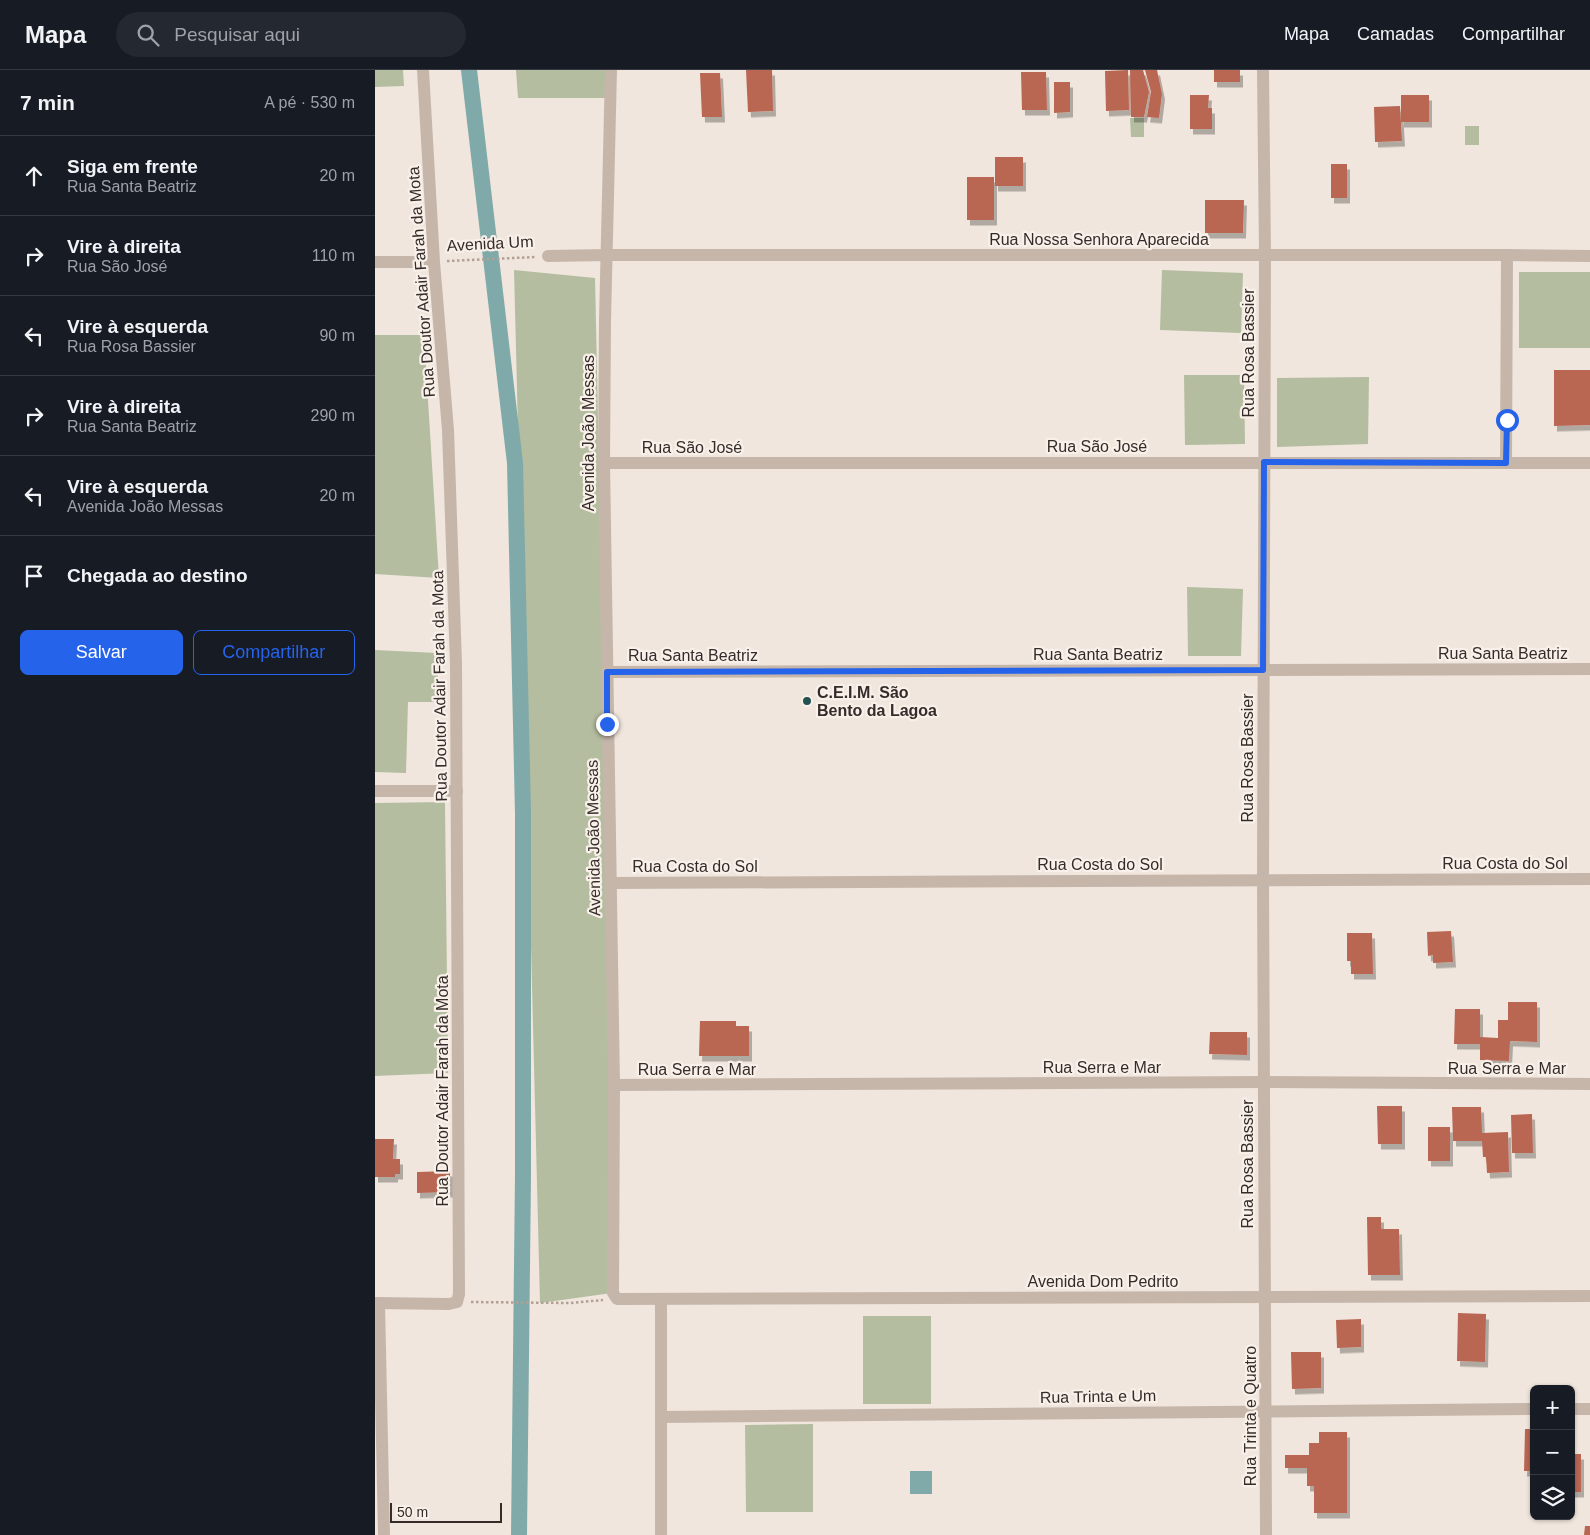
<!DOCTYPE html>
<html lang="pt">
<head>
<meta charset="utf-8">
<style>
	:root { --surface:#171b24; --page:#242831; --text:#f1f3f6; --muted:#9ea1a6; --line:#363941; --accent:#2563eb }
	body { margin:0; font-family:Helvetica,sans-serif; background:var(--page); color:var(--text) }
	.controls { position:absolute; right:15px; bottom:15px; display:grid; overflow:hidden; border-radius:8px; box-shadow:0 1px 4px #0004 }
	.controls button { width:45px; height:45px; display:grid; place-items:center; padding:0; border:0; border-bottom:1px solid var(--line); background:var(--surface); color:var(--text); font:25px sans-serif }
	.scale { position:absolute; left:15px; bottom:12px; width:112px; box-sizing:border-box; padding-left:5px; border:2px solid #352c29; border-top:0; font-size:14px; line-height:18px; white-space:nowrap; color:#352c29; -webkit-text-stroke:4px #f8f0e9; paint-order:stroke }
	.stop { position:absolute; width:15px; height:15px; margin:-11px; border:4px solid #2563eb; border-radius:50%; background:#fff }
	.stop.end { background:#2563eb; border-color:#fff; box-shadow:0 1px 5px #0008 }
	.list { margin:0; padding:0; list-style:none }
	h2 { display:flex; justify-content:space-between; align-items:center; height:65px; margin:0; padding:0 20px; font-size:21px }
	h2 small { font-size:16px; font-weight:400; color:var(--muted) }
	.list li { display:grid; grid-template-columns:32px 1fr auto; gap:15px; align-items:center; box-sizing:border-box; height:80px; padding:0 20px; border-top:1px solid var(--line) }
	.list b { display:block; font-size:19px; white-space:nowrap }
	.list p { margin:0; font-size:16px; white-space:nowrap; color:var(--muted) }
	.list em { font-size:16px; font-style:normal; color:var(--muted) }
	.actions { display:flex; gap:10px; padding:15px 20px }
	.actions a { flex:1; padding:11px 0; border:1px solid var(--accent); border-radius:8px; text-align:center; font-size:18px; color:var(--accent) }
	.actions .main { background:var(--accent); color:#fff }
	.icon { flex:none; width:28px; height:28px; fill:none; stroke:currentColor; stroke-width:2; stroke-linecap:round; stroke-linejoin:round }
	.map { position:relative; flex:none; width:1215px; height:1465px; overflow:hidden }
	header { display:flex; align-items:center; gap:30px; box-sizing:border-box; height:70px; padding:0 25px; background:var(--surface); border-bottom:1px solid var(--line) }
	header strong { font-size:24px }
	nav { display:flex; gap:28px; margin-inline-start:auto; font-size:18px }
	.search { width:350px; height:45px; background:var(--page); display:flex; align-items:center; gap:12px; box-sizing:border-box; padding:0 18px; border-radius:28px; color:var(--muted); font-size:19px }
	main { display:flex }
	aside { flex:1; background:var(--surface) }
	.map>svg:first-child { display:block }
	.green { fill:#b4bd9f }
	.water { fill:#7faaa9 }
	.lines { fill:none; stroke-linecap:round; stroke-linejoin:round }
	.canal { stroke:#7faaa9; stroke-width:16 }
	.building { fill:#b96652; filter:url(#shadow) }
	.path { stroke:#b2a095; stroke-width:2.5; stroke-dasharray:2.5 2.5; stroke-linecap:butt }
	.minor { stroke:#c6b6aa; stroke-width:12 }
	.tertiary { stroke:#c6b6aa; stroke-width:12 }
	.route { stroke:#2563eb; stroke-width:6 }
	.poi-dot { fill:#235152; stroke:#f8f0e9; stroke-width:2 }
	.labels { text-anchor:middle; stroke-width:4.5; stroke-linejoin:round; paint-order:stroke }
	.street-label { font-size:16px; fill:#352c29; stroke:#f8f0e9 }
	.poi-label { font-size:16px; font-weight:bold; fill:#352c29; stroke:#f8f0e9; text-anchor:start }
</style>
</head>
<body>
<header>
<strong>Mapa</strong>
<div class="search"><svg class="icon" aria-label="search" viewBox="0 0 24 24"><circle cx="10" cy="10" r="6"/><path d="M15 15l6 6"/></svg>Pesquisar aqui</div>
<nav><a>Mapa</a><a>Camadas</a><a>Compartilhar</a></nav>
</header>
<main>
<aside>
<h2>7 min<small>A pé · 530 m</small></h2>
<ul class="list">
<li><svg class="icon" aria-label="ahead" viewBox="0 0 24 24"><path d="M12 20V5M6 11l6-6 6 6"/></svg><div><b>Siga em frente</b><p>Rua Santa Beatriz</p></div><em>20 m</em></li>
<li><svg class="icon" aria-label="right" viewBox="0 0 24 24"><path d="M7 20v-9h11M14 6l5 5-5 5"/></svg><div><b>Vire à direita</b><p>Rua São José</p></div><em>110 m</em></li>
<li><svg class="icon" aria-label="left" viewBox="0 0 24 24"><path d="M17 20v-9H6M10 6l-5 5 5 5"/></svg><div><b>Vire à esquerda</b><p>Rua Rosa Bassier</p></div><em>90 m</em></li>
<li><svg class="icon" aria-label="right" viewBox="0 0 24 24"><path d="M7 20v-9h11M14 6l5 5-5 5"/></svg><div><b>Vire à direita</b><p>Rua Santa Beatriz</p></div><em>290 m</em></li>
<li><svg class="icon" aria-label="left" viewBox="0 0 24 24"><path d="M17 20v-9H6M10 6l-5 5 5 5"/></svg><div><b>Vire à esquerda</b><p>Avenida João Messas</p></div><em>20 m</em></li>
<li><svg class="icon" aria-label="arrive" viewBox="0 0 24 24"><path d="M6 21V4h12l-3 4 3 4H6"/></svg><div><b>Chegada ao destino</b></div></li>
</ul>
<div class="actions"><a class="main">Salvar</a><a>Compartilhar</a></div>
</aside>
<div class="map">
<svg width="1215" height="1465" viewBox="0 0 1215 1465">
	<defs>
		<filter id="shadow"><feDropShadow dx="3" dy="5.5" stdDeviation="0" flood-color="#0004"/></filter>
	</defs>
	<rect width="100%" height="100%" fill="#f0e6dd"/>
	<g class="green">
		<polygon points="0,0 28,0 29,16 0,17"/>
		<polygon points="141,0 230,0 231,28 143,28"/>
		<polygon points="755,48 769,48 769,67 756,67"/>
		<rect x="1090" y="56" width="14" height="19"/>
		<polygon points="139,200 220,208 242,1229 237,1223 165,1233"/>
		<polygon points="787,200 868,203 866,263 785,260"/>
		<rect x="1144" y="202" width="71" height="76"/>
		<polygon points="0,265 49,265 64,508 0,504"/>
		<polygon points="809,305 869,305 870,374 810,375"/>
		<polygon points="994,307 993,374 902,377 902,308"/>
		<polygon points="812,517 868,519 866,586 813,586"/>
		<polygon points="0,580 62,583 64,632 33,632 31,703 0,702"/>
		<polygon points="70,732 73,1003 0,1006 0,733"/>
		<rect x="488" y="1246" width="68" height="88"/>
		<polygon points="438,1354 438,1442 371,1442 370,1355"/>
	</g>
	<rect class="water" x="535" y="1401" width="22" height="23"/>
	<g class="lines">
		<polyline class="canal" points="94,0 140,393 148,743 148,1105 144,1465"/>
	</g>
	<g class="building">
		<polygon points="371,0 397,0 398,41 373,42"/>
		<polygon points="753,0 754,40 731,41 730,1"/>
		<polygon points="755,0 768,0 774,22 769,47 756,47"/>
		<polygon points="770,0 782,0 787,24 784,48 772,47 776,22"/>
		<rect x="839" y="0" width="26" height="12"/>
		<polygon points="646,2 671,2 672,40 647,40"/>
		<polygon points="325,3 345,3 347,47 327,47"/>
		<polygon points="679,12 695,12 695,42 679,43"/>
		<polygon points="815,25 834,25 833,38 837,38 837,59 815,59"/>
		<rect x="1026" y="25" width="28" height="27"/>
		<polygon points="1025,36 1027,71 1000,72 999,37"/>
		<rect x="620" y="87" width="28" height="29"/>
		<rect x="956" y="94" width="16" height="34"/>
		<rect x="592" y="107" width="27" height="43"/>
		<polygon points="830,130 869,130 868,163 830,163"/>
		<polygon points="1179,300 1215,300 1215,355 1179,356"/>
		<polygon points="1076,861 1078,892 1058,893 1058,885 1053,886 1052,862"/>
		<polygon points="972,863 997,863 998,904 976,904 976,891 972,891"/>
		<polygon points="1133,932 1162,932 1162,972 1135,971 1134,991 1105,990 1105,974 1079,974 1080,939 1105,939 1105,967 1123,968 1123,950 1133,950"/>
		<polygon points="325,951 361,951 361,956 374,956 374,986 324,986"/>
		<polygon points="835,962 872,962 872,985 834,984"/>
		<polygon points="1002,1036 1027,1036 1027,1074 1003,1074"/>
		<polygon points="1077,1037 1106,1037 1107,1063 1133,1062 1134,1102 1112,1103 1111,1087 1108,1087 1107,1071 1078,1071"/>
		<polygon points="1157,1044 1158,1083 1137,1083 1136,1045"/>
		<rect x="1053" y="1057" width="22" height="34"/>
		<polygon points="0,1069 19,1069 18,1089 25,1089 25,1104 20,1104 20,1107 0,1107"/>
		<polygon points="75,1101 75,1122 42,1123 42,1102"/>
		<polygon points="992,1147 1006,1147 1006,1159 1024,1159 1025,1205 993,1205"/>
		<polygon points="1083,1243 1111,1244 1110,1292 1082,1291"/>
		<polygon points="986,1249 986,1277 962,1278 961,1250"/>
		<polygon points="916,1282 946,1282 946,1318 917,1319"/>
		<polygon points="1150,1359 1159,1359 1159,1401 1149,1401"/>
		<polygon points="944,1362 972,1362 972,1443 939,1443 939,1416 932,1416 932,1398 910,1398 910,1385 934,1385 934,1373 944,1373"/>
		<rect x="1196" y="1384" width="10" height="38"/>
		<polygon points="1210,1456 1215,1456 1215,1465 1209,1465"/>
	</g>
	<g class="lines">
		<g class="path">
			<polyline points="72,191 161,187"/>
			<polyline points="96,1232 195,1233 228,1230"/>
		</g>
		<g class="minor">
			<polyline points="236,0 230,251 229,393 239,1015 238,1223 242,1229 1215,1226"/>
			<polyline points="173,186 232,185 1132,185 1215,186"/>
			<polyline points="0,192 59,192"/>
			<polyline points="229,393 1215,393"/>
			<polyline points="1131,393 1132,185"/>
			<polyline points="232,602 1215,599"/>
			<polyline points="0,721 82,721"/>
			<polyline points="236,813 1215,809"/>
			<polyline points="239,1015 888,1012 1215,1014"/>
			<polyline points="286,1229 286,1465"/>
			<polyline points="0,1233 74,1234 82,1232 84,1224 81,594 73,360 59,192 48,0"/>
			<polyline points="4,1233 9,1465"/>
			<polyline points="1196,1339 1215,1339"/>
			<polyline points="287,1347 1159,1339"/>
		</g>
		<polyline class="tertiary" points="888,0 890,185 888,810 891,1465"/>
	</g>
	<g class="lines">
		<polyline class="route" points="232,654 232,602 888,600 889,392 1131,393 1132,350"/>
	</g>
	<circle class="poi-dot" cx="432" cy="631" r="5"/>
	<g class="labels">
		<g class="street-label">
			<text x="724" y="175">Rua Nossa Senhora Aparecida</text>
			<text transform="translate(115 173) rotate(-3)" y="6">Avenida Um</text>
			<text transform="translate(46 212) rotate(-94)" y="6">Rua Doutor Adair Farah da Mota</text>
			<text transform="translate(873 283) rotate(-90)" y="6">Rua Rosa Bassier</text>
			<text transform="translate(213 363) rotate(-90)" y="6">Avenida João Messas</text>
			<text x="722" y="382">Rua São José</text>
			<text x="317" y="383">Rua São José</text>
			<text x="1128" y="589">Rua Santa Beatriz</text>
			<text x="723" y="590">Rua Santa Beatriz</text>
			<text x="318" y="591">Rua Santa Beatriz</text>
			<text transform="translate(64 616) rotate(-91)" y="6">Rua Doutor Adair Farah da Mota</text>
			<text transform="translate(872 688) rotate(-90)" y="6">Rua Rosa Bassier</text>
			<text transform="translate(218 768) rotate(-91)" y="6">Avenida João Messas</text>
			<text x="1130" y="799">Rua Costa do Sol</text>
			<text x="725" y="800">Rua Costa do Sol</text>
			<text x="320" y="802">Rua Costa do Sol</text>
			<text x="727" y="1003">Rua Serra e Mar</text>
			<text x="1132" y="1004">Rua Serra e Mar</text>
			<text x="322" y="1005">Rua Serra e Mar</text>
			<text transform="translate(67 1021) rotate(-90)" y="6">Rua Doutor Adair Farah da Mota</text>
			<text transform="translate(872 1094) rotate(-90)" y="6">Rua Rosa Bassier</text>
			<text x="728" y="1217">Avenida Dom Pedrito</text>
			<text transform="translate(723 1326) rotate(-1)" y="6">Rua Trinta e Um</text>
			<text transform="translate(875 1346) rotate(-90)" y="6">Rua Trinta e Quatro</text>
		</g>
		<g class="poi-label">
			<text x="442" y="628">C.E.I.M. São<tspan x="442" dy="18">Bento da Lagoa</tspan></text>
		</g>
	</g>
</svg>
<div class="controls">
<button>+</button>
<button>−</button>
<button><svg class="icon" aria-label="layers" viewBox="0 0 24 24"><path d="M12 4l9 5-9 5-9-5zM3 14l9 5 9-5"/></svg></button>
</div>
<div class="scale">50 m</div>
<div class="stop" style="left:1132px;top:350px"></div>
<div class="stop end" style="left:232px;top:654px"></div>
</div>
</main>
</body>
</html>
